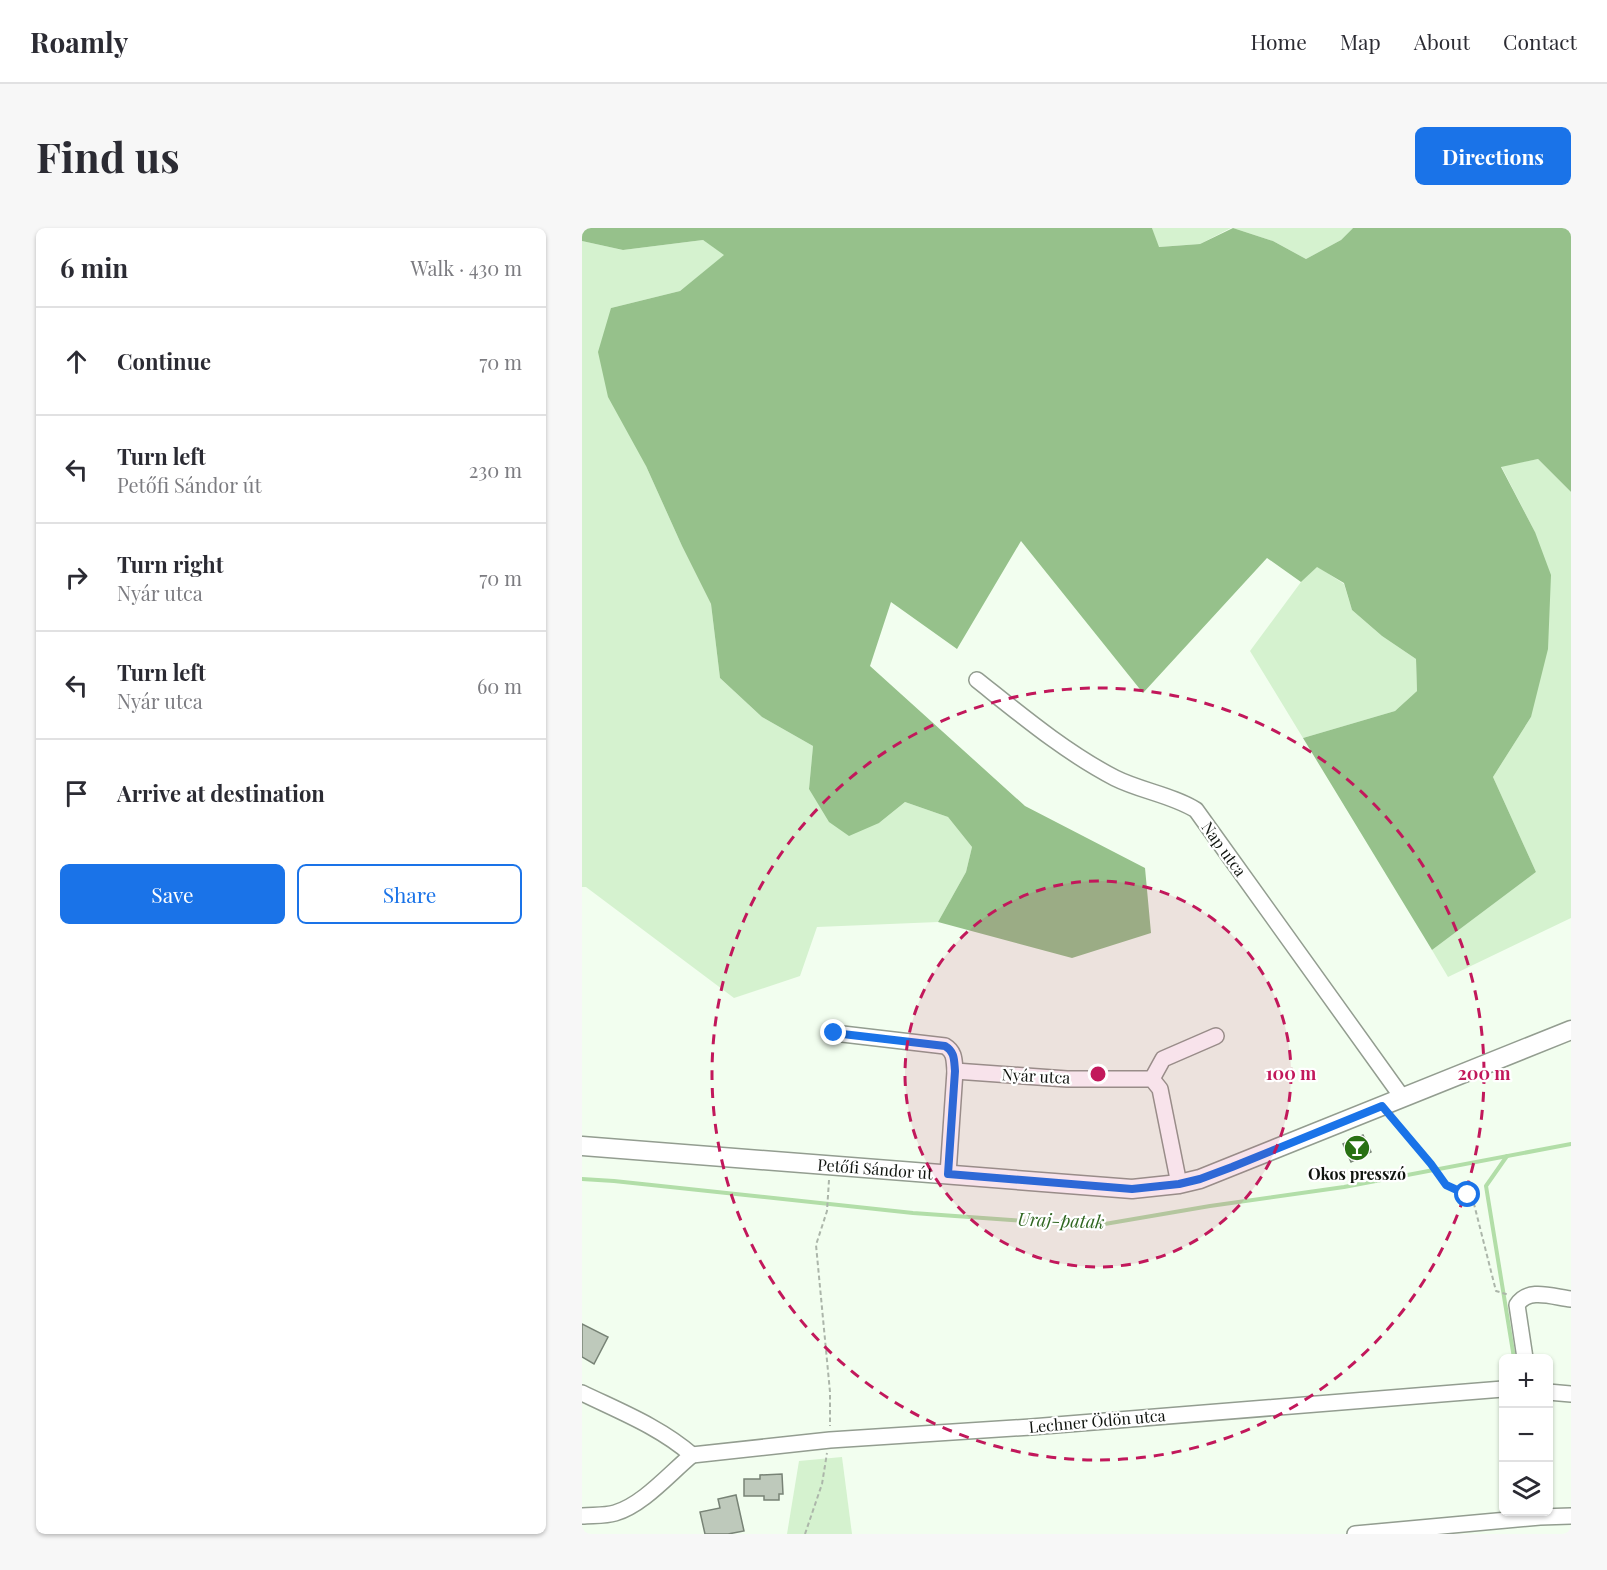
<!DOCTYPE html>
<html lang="en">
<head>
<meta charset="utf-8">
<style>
	:root { --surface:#fff; --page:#f7f7f7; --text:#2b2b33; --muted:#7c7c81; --line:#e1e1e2; --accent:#1a73e8 }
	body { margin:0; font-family:"Playfair Display",serif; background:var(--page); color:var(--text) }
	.controls { position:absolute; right:18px; bottom:18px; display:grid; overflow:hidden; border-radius:9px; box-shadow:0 2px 4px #0004 }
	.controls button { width:54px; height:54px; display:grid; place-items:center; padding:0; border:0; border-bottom:2px solid var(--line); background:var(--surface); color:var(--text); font:30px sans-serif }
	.stop { position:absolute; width:18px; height:18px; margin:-14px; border:4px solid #1a73e8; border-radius:50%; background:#fff }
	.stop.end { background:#1a73e8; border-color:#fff; box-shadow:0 2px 6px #0008 }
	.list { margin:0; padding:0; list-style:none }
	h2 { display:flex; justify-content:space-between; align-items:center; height:78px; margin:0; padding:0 24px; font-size:26px }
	h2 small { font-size:20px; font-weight:400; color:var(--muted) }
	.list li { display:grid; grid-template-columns:39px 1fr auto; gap:18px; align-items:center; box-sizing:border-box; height:108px; padding:0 24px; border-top:2px solid var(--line) }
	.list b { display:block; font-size:22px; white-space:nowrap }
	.list p { margin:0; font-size:20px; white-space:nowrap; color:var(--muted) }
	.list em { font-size:20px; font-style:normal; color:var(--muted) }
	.actions { display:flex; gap:12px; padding:18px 24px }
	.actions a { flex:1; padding:14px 0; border:2px solid var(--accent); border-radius:9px; text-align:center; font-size:21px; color:var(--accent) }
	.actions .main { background:var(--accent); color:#fff }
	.icon { flex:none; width:33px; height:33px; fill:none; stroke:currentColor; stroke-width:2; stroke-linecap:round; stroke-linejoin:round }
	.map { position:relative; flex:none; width:989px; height:1306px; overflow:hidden; border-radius:9px }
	header { display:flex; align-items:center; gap:36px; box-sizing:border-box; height:84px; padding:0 30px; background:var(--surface); border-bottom:2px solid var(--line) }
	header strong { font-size:28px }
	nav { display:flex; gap:33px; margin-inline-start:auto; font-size:21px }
	.intro { display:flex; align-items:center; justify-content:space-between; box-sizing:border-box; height:144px; padding:0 36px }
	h1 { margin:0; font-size:42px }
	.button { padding:15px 27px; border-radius:9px; background:var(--accent); color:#fff; font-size:21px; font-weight:700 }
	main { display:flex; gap:36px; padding:0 36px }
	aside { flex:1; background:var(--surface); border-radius:9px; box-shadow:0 2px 4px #0004 }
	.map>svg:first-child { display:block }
	.green { fill:#d5f2cf }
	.forest { fill:#96c18b }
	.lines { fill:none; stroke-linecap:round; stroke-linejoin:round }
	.stream { stroke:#b2dea8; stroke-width:4 }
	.building { fill:#bec9bb; stroke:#788376; stroke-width:1.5 }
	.minor-casing { stroke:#939d90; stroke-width:18 }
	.tertiary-casing { stroke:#939d90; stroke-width:21 }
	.path { stroke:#acb6aa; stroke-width:2; stroke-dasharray:4.5 3; stroke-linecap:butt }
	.minor { stroke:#fff; stroke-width:15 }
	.tertiary { stroke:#fff; stroke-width:18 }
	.route { stroke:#1a73e8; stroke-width:8 }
	.ring { fill:none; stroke:#c2185b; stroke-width:3; stroke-dasharray:10 8 }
	.labels { text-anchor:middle; stroke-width:4.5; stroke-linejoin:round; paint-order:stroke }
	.street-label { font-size:16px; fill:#10140f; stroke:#fff }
	.poi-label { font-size:16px; font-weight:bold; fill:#10140f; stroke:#fff }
	.water-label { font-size:18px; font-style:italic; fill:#2f6620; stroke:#fff }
	.centre { fill:#c2185b; stroke:#fff; stroke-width:3 }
	.ring-label { font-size:18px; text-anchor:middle; font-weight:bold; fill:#c2185b; stroke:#fff; stroke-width:4.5; stroke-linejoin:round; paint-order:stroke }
</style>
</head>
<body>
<header>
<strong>Roamly</strong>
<nav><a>Home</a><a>Map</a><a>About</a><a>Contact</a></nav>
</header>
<div class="intro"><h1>Find us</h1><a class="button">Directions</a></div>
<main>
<aside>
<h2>6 min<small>Walk · 430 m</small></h2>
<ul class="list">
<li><svg class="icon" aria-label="ahead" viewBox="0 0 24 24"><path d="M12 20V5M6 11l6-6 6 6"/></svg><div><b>Continue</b></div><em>70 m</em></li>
<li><svg class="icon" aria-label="left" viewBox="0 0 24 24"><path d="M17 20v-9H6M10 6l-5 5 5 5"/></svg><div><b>Turn left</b><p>Petőfi Sándor út</p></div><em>230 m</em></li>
<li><svg class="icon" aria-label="right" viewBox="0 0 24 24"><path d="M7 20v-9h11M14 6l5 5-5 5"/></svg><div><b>Turn right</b><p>Nyár utca</p></div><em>70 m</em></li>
<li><svg class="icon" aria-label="left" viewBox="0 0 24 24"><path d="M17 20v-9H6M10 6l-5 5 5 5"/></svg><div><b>Turn left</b><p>Nyár utca</p></div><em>60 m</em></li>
<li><svg class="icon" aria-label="arrive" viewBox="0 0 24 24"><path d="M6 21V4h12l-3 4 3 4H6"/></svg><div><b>Arrive at destination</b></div></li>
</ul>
<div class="actions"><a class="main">Save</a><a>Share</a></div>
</aside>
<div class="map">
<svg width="989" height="1306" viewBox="0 0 989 1306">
	<rect width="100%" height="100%" fill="#f2feef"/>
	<g class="green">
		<polygon points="570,0 649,0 618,16 576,19"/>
		<polygon points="651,0 771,0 759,12 724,31 691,13"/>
		<polygon points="121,12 143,27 98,63 29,80 64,238 100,318 129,376 138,450 180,489 231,518 227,561 297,595 323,574 366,589 390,619 384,644 356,694 235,699 218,748 152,770 4,659 0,659 0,13 41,22"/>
		<polygon points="956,231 989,264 989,690 866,749 850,722 954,644 911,549 949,489 953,304 919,238"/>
		<polygon points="735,338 762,356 770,382 800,408 834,431 835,463 813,483 721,510 668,423 719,354"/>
		<polygon points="260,1229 270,1306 205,1306 217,1233"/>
	</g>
	<polygon class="forest" points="0,0 570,0 577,19 618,16 651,0 691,13 724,31 759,12 771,0 989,0 989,264 956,231 919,239 953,304 969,347 966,421 949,489 911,549 954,644 850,722 721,510 813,483 835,463 834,431 800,408 770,382 762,355 735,339 719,354 685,330 561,465 439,313 375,421 309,374 288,438 443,578 563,640 569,705 490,730 356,694 384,644 390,619 366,589 323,574 297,595 267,608 247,594 227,561 231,518 180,489 138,450 129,376 100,318 64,238 26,169 16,124 29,80 98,63 142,27 121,12 41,22 0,13"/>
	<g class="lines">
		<g class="stream">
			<polyline points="925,928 904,958 932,1130"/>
			<polyline points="0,951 32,953 331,985 511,998 628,978 762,959 989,916"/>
		</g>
	</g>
	<g class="building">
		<polygon points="781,907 789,924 769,934 761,916"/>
		<polygon points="0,1096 26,1109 12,1136 0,1129"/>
		<polygon points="200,1246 201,1266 197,1266 197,1272 182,1272 182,1268 162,1268 162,1251 178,1251 178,1247"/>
		<polygon points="154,1267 162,1303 146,1306 123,1306 118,1284 138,1280 136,1271"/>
	</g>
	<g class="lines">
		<g class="minor-casing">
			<g id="minor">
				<path d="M395 452C439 487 483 524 533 550 559 563 590 567 614 582L820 869"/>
				<path d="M252 805 363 818C373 824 372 832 373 843L366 946"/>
				<polyline points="373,843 485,851 570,851 578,861 597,956"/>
				<polyline points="570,851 581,831 634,808"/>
				<path d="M943 1130 935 1077C946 1059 971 1069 989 1071"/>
				<polyline points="966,1164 989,1166"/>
				<path d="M0 1165C37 1183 78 1199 110 1227"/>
				<polyline points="110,1227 248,1212 449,1199 921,1161"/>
				<path d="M0 1288C11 1287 23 1288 33 1285 61 1277 88 1245 110 1227"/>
				<polyline points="773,1306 958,1289 989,1288"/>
			</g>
		</g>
		<g class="tertiary-casing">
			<g id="tertiary">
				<path id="s1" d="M0 918 550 961 597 956 618 951 989 802"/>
			</g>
		</g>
		<g class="path">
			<polyline points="810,890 849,936 864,957 886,967 892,976 914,1063 927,1067"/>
			<polyline points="247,952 245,983 234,1017 248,1164 248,1198"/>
			<polyline points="223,1306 240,1256 245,1225"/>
		</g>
		<use href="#minor" class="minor"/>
		<use href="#tertiary" class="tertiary"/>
	</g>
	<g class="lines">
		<path class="route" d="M252 805 363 818C373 824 372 832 373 843L366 946 550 961 597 956 618 951 650 939 800 878 849 936 864 957 886 967"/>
	</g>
	<circle cx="516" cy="846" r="193" fill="#c2185b" fill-opacity=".12"/>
	<g class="ring">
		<circle cx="516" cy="846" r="193"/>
		<circle cx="516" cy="846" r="386"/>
	</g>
	<defs>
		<g id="bar-disc" transform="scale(1.35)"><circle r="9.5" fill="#297113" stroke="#fff"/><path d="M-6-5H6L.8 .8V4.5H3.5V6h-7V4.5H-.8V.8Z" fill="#fff"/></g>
	</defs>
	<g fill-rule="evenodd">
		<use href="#bar-disc" x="775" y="920"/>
	</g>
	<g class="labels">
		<g class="street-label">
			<text transform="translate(642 621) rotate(54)" y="6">Nap utca</text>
			<text transform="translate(454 848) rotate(3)" y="6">Nyár utca</text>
			<text dy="6" stroke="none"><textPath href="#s1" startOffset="294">Petőfi Sándor út</textPath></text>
			<text transform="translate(515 1193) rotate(-5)" y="6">Lechner Ödön utca</text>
		</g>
		<g class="poi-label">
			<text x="775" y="952">Okos presszó</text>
		</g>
		<g class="water-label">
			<text transform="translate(479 993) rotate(2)" y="6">Uraj-patak</text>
		</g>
	</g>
	<circle cx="516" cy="846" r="9" class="centre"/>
	<g class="ring-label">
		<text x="709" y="852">100 m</text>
		<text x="902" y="852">200 m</text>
	</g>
</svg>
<div class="controls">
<button>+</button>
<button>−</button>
<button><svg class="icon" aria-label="layers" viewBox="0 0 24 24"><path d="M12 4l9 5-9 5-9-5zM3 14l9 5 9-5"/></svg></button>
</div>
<div class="stop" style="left:886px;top:967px"></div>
<div class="stop end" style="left:252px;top:805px"></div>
</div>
</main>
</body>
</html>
